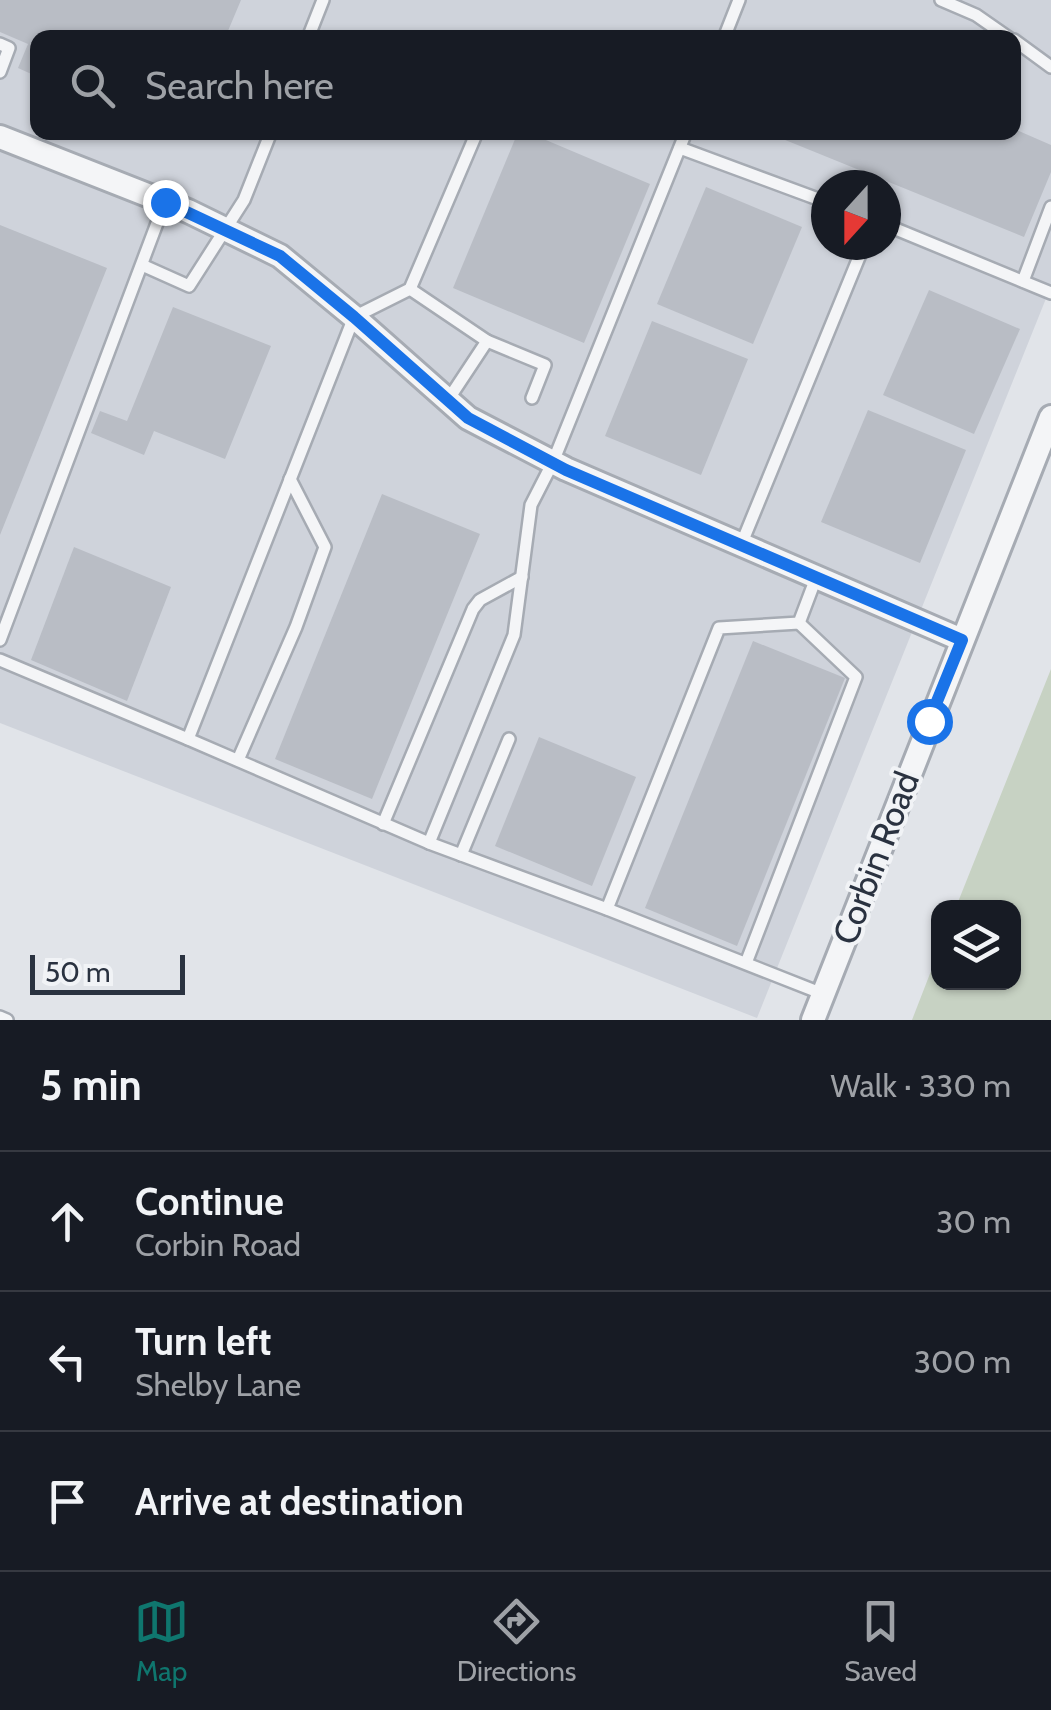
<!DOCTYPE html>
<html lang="en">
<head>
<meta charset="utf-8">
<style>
	:root { --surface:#171b24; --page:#242831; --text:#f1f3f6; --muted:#9ea1a6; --line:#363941; --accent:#0f766e }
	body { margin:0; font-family:Cabin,sans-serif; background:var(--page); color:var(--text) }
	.controls { position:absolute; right:30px; bottom:30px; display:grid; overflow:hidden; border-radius:20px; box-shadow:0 2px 8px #0004 }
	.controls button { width:90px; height:90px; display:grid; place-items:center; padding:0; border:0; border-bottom:2px solid var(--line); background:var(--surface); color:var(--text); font:50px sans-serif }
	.compass { position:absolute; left:811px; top:170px; width:90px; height:90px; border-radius:50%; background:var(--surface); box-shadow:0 2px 8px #0004; rotate:201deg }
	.scale { position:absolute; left:30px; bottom:25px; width:155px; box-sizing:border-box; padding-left:10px; border:5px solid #2a3240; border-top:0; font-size:28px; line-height:35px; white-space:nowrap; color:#2a3240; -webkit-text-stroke:8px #f1f3f6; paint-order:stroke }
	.stop { position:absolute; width:30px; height:30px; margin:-22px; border:8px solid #1a73e8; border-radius:50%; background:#fff }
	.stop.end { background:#1a73e8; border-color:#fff; box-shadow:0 2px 10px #0008 }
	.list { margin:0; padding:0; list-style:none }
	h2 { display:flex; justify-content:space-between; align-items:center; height:130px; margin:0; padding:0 40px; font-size:42px }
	h2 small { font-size:32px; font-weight:400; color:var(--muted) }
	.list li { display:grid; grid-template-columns:65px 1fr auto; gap:30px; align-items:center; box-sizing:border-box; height:140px; padding:0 40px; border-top:2px solid var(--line) }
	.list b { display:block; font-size:38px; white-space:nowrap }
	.list p { margin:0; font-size:32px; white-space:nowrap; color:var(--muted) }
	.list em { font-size:32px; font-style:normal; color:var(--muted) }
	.icon { flex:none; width:55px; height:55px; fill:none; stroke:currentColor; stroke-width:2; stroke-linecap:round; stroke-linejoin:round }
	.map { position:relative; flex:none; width:1051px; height:1020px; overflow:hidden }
	.search { position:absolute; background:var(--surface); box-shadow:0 2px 8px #0004; left:30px; right:30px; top:30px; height:110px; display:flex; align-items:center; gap:25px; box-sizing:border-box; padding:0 35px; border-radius:20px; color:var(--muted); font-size:38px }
	.sheet { height:550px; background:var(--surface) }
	nav { display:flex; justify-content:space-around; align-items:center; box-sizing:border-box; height:140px; border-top:2px solid var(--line); background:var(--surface); font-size:28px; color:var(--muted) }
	nav a { display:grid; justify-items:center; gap:5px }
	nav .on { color:var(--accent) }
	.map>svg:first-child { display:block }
	.built { fill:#cfd3db; fill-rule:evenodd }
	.green { fill:#c7d2c3 }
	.building { fill:#b9bdc5 }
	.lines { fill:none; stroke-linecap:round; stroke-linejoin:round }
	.lane-casing { stroke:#a6abb3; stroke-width:16 }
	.street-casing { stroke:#a6abb3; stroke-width:28 }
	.lane { stroke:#f4f5f7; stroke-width:11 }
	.street { stroke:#f4f5f7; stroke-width:22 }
	.route { stroke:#1a73e8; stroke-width:12 }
	.labels { text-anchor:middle; stroke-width:8; stroke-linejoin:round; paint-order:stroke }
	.street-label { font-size:35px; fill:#2a3240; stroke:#f1f3f6 }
</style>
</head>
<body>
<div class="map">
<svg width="1051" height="1020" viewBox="0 0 1051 1020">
	<rect width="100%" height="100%" fill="#e1e4e9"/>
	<path class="built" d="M0 0H1051V286L757 1018 0 723ZM38 38H1014V132H38ZM826 185H886V245H826Z"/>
	<polygon class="green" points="1051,669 1051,1020 912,1020 938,953 938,982 1014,982 1014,908 956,907"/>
	<g class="building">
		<polygon points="0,0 241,0 225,38 38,38 38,77 18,68 28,44 0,32"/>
		<polygon points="1014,129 1051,145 1051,172 1024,237 768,133 1014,132"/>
		<polygon points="518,132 527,132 650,184 584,343 453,288"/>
		<polygon points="706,187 802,227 753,344 657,304"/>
		<polygon points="0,225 107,268 0,535"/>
		<polygon points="929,290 1020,329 974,434 883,395"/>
		<polygon points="173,307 271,346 225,459 154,431 144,455 91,433 100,411 127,421"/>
		<polygon points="652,321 748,359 701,475 605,436"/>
		<polygon points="868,410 966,450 920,563 821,522"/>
		<polygon points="382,494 480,534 372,799 275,759"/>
		<polygon points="74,547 171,587 127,701 31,660"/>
		<polygon points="753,641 845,678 737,946 645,908"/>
		<polygon points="539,737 636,777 592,886 495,846"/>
	</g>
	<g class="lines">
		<g class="lane-casing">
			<g id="lane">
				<polyline points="941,0 976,15 1009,38"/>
				<polyline points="308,38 323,0"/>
				<polyline points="724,38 739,0"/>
				<polyline points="1014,40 1051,67"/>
				<polyline points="0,44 9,48 0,72"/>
				<polyline points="680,148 826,202"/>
				<polyline points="886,225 1051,293"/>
				<polyline points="142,265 189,286 244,200 271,132"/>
				<polyline points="1023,281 1051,207"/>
				<polyline points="410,289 487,341 448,400"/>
				<polyline points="487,341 545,365 532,398"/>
				<polyline points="741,545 864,245"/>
				<polyline points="0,640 165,202"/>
				<polyline points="0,660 188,739 429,843 607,909 823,994"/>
				<polyline points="188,739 354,317 410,289 477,132"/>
				<polyline points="238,760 296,627 325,547 290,479"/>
				<polyline points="383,824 473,609 480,600 522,577"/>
				<polyline points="429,843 514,635 531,505 553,462 686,132"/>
				<polyline points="461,855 509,739"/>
				<polyline points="607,909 719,628 799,623 816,578"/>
				<polyline points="746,963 856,677 799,623"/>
				<polyline points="0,1017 7,1020"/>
			</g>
		</g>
		<g class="street-casing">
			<g id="street">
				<polyline points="0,137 188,211 280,256 354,317 468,418 566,469 962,640"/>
				<polyline points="813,1020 1051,417"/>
			</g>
		</g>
		<use href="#lane" class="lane"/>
		<use href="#street" class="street"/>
	</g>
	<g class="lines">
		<polyline class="route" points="165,202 280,256 354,317 468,418 566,470 962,640 929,721"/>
	</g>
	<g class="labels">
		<g class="street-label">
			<text transform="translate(876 858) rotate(-69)" y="12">Corbin Road</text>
		</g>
	</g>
</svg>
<div class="controls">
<button><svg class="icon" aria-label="layers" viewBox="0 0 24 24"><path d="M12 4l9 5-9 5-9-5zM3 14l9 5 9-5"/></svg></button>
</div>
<svg class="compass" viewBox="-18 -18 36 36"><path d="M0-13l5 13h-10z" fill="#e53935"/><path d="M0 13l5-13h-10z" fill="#9ea1a6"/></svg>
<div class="scale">50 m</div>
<div class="stop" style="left:929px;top:721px"></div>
<div class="stop end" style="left:165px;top:202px"></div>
<div class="search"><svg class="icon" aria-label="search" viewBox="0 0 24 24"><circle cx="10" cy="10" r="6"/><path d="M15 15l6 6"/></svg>Search here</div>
</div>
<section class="sheet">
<h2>5 min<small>Walk · 330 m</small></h2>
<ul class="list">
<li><svg class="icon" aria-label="ahead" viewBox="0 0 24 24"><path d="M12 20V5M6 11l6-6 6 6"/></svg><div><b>Continue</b><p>Corbin Road</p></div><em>30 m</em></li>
<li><svg class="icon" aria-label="left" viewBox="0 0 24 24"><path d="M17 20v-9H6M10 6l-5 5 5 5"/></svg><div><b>Turn left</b><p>Shelby Lane</p></div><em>300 m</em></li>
<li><svg class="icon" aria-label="arrive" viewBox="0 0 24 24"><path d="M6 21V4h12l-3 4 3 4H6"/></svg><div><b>Arrive at destination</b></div></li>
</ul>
</section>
<nav>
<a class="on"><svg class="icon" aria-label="map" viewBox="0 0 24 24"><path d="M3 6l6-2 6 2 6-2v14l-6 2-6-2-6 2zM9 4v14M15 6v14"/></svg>Map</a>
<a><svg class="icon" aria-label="directions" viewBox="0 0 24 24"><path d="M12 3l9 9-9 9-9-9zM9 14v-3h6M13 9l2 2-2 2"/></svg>Directions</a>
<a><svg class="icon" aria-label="saved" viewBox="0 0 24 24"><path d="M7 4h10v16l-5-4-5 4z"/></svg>Saved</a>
</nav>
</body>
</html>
